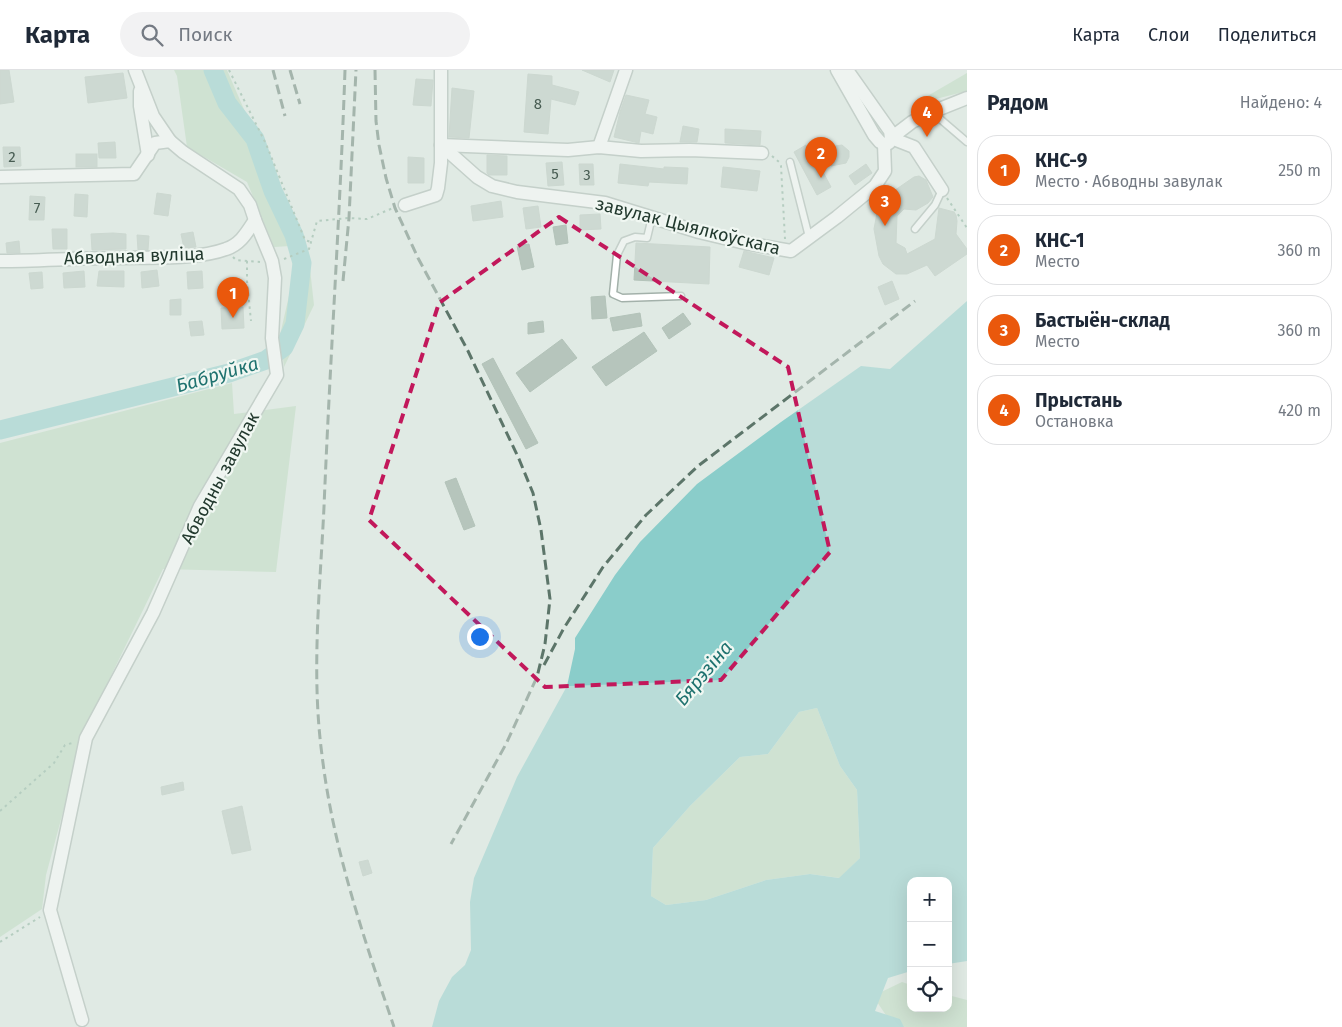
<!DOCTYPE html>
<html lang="ru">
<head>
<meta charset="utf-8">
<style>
	:root { --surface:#fff; --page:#f2f2f3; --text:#1f2937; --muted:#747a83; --line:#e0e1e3; --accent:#ea580c }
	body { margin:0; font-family:"Fira Sans",sans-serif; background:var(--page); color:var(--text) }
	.controls { position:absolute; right:15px; bottom:15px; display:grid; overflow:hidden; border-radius:10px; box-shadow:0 5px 20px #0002 }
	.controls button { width:45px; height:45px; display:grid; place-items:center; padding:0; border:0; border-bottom:1px solid var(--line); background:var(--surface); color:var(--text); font:25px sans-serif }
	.you { position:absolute; left:479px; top:566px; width:18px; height:18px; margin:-12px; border:4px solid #fff; border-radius:50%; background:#1a73e8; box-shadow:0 0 0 8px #1a73e833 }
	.badge { display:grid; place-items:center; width:32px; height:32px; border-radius:50%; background:var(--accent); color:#fff; font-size:16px; font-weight:700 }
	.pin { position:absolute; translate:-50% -41px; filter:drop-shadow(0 1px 2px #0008) }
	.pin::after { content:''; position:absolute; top:26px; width:18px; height:15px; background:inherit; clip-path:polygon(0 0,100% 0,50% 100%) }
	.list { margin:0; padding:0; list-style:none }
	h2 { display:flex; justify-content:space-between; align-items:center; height:65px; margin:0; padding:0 20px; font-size:21px }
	h2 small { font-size:16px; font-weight:400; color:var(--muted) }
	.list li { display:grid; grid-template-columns:32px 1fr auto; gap:15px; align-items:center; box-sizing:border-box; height:70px; margin:0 10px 10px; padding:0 10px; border:1px solid var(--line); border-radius:20px }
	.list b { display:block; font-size:19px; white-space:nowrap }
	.list p { margin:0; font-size:16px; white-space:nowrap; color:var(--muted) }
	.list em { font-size:16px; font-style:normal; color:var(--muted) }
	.icon { flex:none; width:28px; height:28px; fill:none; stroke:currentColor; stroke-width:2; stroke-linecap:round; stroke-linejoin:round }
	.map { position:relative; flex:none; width:967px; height:957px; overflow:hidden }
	header { display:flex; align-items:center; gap:30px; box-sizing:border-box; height:70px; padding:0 25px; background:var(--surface); border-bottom:1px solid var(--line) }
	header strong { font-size:24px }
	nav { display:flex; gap:28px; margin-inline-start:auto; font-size:18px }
	.search { width:350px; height:45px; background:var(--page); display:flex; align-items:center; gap:12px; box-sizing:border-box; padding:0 18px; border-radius:28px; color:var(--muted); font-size:19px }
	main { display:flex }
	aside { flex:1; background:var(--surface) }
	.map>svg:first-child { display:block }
	.green { fill:#badabc }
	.water { fill:#8acdca; fill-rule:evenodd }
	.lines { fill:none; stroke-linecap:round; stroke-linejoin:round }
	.river { stroke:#8acdca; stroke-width:19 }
	.building { fill:#b6c5bc; stroke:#b3c3b9 }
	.lane-casing { stroke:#a3b1aa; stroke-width:9 }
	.street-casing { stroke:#a3b1aa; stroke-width:15 }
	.path { stroke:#82ac96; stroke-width:2; stroke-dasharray:2.5 4; stroke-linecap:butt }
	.lane { stroke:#fff; stroke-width:6 }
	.street { stroke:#fff; stroke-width:12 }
	.rail { stroke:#5c7569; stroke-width:3; stroke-dasharray:10 5; stroke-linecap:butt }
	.marked { fill:none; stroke:#c2185b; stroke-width:4; stroke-dasharray:10 6; stroke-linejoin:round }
	.labels { text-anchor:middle; stroke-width:4.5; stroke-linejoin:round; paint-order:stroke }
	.number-label { font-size:15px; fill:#475c52 }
	.street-label { font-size:18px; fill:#22392e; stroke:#f0f7f2 }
	.water-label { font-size:19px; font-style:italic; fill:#1f726f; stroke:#f0f7f2 }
</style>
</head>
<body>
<header>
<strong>Карта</strong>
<div class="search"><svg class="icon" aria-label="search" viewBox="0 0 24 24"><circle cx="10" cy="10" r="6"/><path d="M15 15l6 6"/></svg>Поиск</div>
<nav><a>Карта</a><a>Слои</a><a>Поделиться</a></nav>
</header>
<main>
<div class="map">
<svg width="967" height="957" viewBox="0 0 967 957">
	<rect width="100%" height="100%" fill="#e0eae4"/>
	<g class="green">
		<polygon points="174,0 227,0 309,190 314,235 284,297 280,265 294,204 290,176 274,177 247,112 187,77 177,6"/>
		<polygon points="967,3 967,21 912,35"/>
		<polygon points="232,313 234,344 296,336 276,502 163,499 86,657 46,805 42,839 0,867 0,373"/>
		<polygon points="817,638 840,696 857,720 860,788 840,808 810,804 766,810 706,830 666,835 651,826 653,778 690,736 740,687 768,684 799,642"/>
		<polygon points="902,912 911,915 911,938 948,938 948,925 967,930 967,957 894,957 873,926"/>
	</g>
	<path class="water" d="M967 231V891L948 894V811H911V901L888 908 875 941 900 949 904 957H432L439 931 452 907 465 895 471 880 470 832 474 808 517 707 567 616 575 579V568L615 505 640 472 697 414 781 352 861 296 890 299ZM817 638 840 696 857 720 860 788 839 808 810 804 766 810 706 830 666 835 651 826 653 778 690 736 740 687 768 684 799 642Z"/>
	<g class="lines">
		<polyline class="river" points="0,360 229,303 266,290 284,277 295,254 302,193 294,165 273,121 255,69 227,33 213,0"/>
	</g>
	<g class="building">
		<polygon points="0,0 9,0 14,32 0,34"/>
		<polygon points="582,0 614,0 610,12"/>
		<polygon points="123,3 127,28 88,33 85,7"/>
		<polygon points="528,4 552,6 552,15 579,22 575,35 551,29 548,64 524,62"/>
		<polygon points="416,9 433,10 431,36 413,35"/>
		<polygon points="452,18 474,21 469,68 449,67"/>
		<polygon points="626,25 649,30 645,44 657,47 653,64 641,61 639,73 614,67 620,42"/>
		<polygon points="683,56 699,59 697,72 680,72"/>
		<polygon points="725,59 761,61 760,75 725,73"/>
		<polygon points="115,72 116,88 99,88 98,73"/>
		<polygon points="806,75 812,86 814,85 831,117 817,125 794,82"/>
		<polygon points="842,75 849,81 849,87 846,93 831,96 831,80 835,76"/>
		<polygon points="3,77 20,77 21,96 4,97"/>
		<rect x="76" y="84" width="21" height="13"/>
		<polygon points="487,85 507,86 507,105 489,105 487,103"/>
		<polygon points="408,87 424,88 424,113 408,113"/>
		<polygon points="562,92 564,115 548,116 546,93"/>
		<polygon points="579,94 593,94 594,115 580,115"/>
		<polygon points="620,94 664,99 664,97 688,98 687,114 649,112 648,116 618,113"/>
		<polygon points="866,94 872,103 855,115 849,106"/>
		<polygon points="723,97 760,101 757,121 721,117"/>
		<polygon points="919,106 926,110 933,127 928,133 916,140 904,139 897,146 896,173 905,178 907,184 935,169 939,138 954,142 956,145 957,151 956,164 967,179 967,184 935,206 927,195 907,204 896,204 883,194 879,186 874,159 878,138 888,125 914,107"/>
		<polygon points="157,123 171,125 168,146 154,144"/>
		<polygon points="75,124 88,125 87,147 74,146"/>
		<polygon points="30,126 45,127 44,150 29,150"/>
		<polygon points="501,131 503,147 473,151 471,136"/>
		<polygon points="538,136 541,157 526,159 523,138"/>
		<polygon points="600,144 601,159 580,160 580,145"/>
		<polygon points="566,155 568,173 556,175 553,157"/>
		<polygon points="52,159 67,159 67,179 53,179"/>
		<polygon points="193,162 196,177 184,178 181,164"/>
		<polygon points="113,163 126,164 126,179 92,180 91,164"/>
		<polygon points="137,165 149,166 148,180 138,180"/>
		<polygon points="19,171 20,183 7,183 6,173"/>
		<polygon points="636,173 710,177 709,214 634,210"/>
		<polygon points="529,174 534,197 522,200 517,176"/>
		<polygon points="744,181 774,188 769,205 739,197"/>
		<polygon points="157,200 159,216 142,218 141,202"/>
		<polygon points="84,201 85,217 64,218 63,203"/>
		<polygon points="99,201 124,201 124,217 97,216"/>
		<polygon points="202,201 203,218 188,219 187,202"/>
		<polygon points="42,202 43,218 31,219 29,203"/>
		<polygon points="892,211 899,229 885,235 878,217"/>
		<polygon points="605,226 607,248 592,249 591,227"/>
		<polygon points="181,229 181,245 170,245 170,230"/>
		<polygon points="243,237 244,258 222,259 221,238"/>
		<polygon points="640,243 642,256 613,261 610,248"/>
		<polygon points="683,243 691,254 669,269 662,258"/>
		<polygon points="202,251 204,265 191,266 189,252"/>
		<polygon points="543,251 544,262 528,264 528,253"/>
		<polygon points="644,262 657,281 606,316 592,297"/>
		<polygon points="562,269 577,288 530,322 516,303"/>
		<polygon points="493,288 538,373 526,379 482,294"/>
		<polygon points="456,408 475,456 464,460 445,412"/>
		<polygon points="183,712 184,720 162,725 161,717"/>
		<polygon points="242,736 251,780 232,784 222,741"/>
		<polygon points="368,790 372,803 363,806 359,792"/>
	</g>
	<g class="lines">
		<g class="lane-casing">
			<g id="lane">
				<polyline points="932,42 967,72"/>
				<polyline points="790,92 809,167"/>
				<polyline points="652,147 647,168 635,167 624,171 617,185 613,224 622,228 681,226"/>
				<polyline points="915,159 935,135 942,120"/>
			</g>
		</g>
		<g class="street-casing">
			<g id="street">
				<polyline points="135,0 153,46 170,71"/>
				<polyline points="837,0 874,65 880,72 884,74"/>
				<polyline points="847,0 890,61 891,68 889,73 887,74"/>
				<polyline points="140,21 140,36 148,85"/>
				<polyline points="441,75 477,107 492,116 517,122 605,133 699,162 745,173 791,181 837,147 875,116 885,101 884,74"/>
				<polyline points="441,75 568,80 599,77 641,81 690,80 762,83"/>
				<polyline points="599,77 626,0"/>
				<polyline points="0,107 134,104 155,73 170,71 183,82 239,119 250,135 255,150 272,191 275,208 272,268 277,305 200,436 153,543 86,668 50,840 82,950"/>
				<polyline points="942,120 914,77 891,68 912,52 932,42 967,28"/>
				<polyline points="405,135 436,125 438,118 441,93 441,0"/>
				<path d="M0 191C38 191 77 188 115 188 147 187 197 190 226 179 241 174 247 162 255 150"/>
			</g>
		</g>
		<g class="path">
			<polyline points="229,0 266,74 305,170 311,172"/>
			<polyline points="772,86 779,92 781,96 785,169"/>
			<polyline points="947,128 967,158"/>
			<polyline points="233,187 236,190 260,192"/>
			<polyline points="284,189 309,179 317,151 349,148 367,149 393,138"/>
			<polyline points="247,191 247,211 251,251"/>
			<polyline points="0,741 54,693 65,675 72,673"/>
			<polyline points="0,872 40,847"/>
		</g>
		<use href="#lane" class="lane"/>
		<use href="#street" class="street"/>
		<g class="rail">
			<polyline points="273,0 285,46"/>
			<polyline points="290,0 300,34"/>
			<path d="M345 0C340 146 330 291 324 437 320 520 311 603 322 685 333 779 364 868 394 957"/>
			<polyline points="375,0 376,51 379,75 386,108 395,138 418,188 468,281 519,389 533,423 541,460 550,529 545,574 537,607 506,674 451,774"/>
			<polyline points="343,211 349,148 356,0"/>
			<polyline points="544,595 564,558 603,497 646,445 698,396 915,231"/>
		</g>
	</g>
	<path d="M0 0H967V957H0ZM559 147 788 297 830 482 721 610 545 617 369 450 439 233Z" fill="#e0eae4" fill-opacity=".55" fill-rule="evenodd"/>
	<path class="marked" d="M559 147 788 297 830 482 721 610 545 617 369 450 439 233Z"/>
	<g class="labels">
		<g class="number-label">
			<text x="538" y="39">8</text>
			<text x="12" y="92">2</text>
			<text x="555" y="109">5</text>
			<text x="587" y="110">3</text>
			<text x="37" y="143">7</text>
		</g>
		<g class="street-label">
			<text transform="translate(688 156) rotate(14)" y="6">завулак Цыялкоўскага</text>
			<text transform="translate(134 186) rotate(-2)" y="6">Абводная вуліца</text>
			<text transform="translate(220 408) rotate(-62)" y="6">Абводны завулак</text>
		</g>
		<g class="water-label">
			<text transform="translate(217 304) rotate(-16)" y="7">Бабруйка</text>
			<text transform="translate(703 603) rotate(-50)" y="7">Бярэзіна</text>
		</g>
	</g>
</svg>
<div class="controls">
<button>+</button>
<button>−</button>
<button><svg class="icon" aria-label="locate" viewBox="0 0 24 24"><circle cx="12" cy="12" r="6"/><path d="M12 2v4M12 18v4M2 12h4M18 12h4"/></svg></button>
</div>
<div class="you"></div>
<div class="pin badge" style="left:233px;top:248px">1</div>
<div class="pin badge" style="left:821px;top:108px">2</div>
<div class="pin badge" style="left:885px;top:156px">3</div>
<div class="pin badge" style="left:927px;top:67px">4</div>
</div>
<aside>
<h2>Рядом<small>Найдено: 4</small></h2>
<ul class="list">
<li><span class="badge">1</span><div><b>КНС-9</b><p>Место · Абводны завулак</p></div><em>250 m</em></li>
<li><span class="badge">2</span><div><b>КНС-1</b><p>Место</p></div><em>360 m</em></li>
<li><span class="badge">3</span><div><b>Бастыён-склад</b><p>Место</p></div><em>360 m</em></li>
<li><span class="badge">4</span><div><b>Прыстань</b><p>Остановка</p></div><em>420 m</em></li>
</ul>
</aside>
</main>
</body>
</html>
